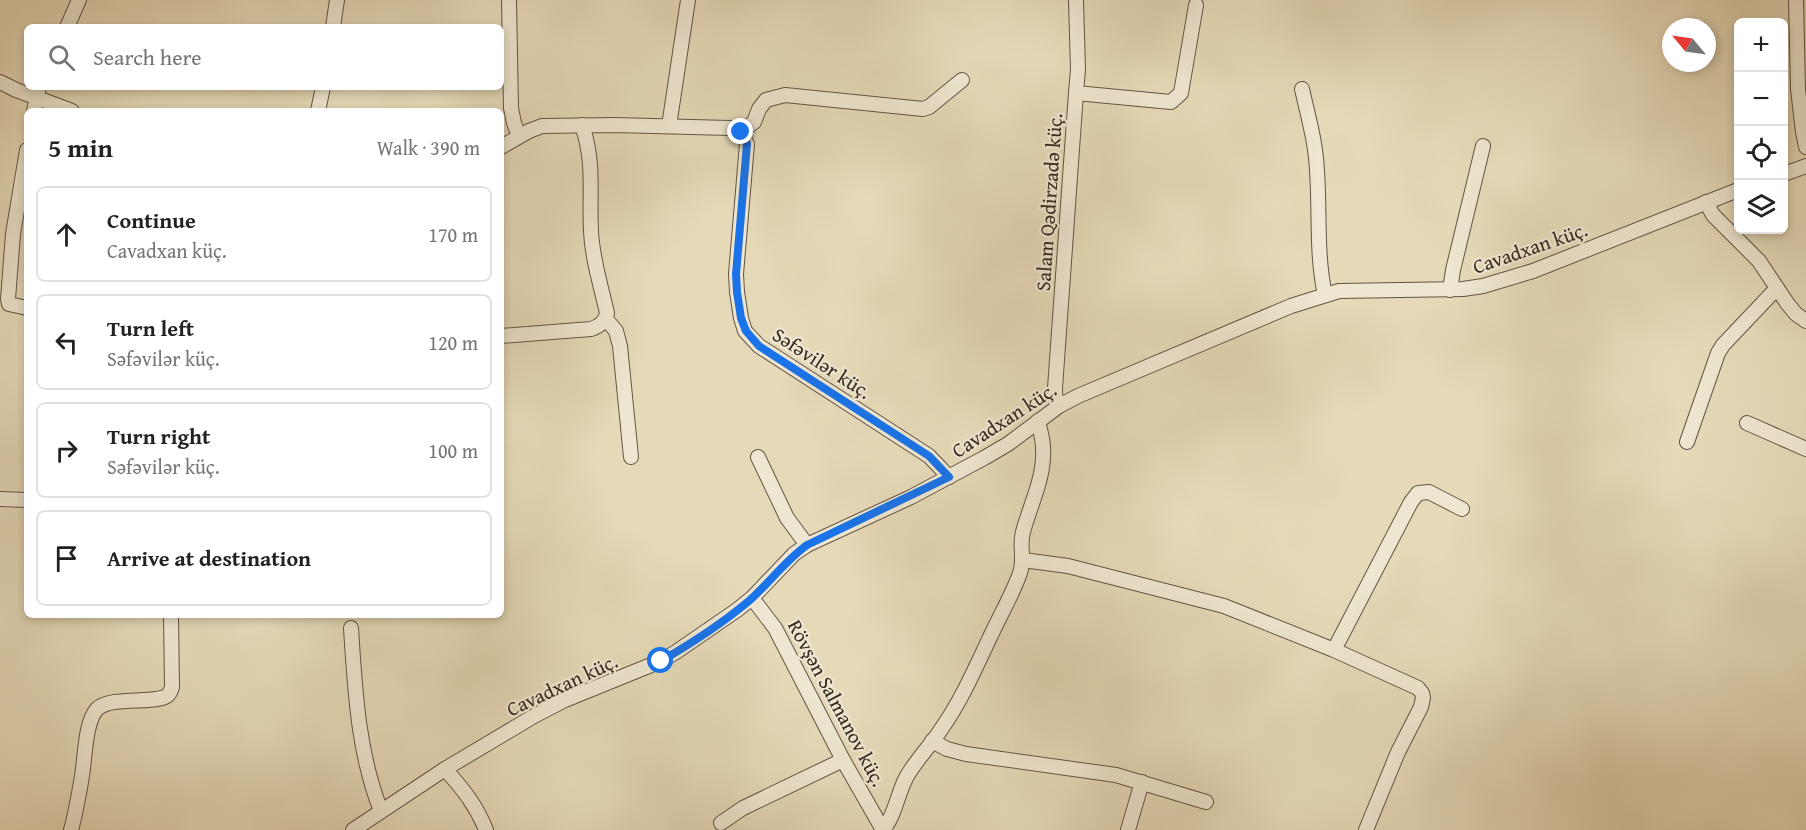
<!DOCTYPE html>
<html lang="en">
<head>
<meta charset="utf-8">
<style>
	:root { --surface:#fff; --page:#f2f2f2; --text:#222; --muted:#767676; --line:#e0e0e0 }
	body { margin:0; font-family:"Gentium Book Plus",serif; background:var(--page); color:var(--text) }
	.controls { position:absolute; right:18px; top:18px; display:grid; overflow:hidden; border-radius:9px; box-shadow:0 3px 9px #0003 }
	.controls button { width:54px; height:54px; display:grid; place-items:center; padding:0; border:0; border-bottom:2px solid var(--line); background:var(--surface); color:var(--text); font:30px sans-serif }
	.compass { position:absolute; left:1662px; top:18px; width:54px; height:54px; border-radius:50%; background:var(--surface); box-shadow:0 3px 9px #0003; rotate:299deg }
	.stop { position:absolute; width:18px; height:18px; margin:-14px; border:4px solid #1a73e8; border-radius:50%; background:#fff }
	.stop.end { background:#1a73e8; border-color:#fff; box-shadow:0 2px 6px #0008 }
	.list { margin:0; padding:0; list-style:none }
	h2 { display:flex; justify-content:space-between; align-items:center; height:78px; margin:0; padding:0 24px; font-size:26px }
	h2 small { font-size:20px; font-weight:400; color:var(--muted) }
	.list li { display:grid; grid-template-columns:39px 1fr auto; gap:18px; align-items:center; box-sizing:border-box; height:96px; margin:0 12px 12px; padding:0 12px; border:2px solid var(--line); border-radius:9px }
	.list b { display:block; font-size:22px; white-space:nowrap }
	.list p { margin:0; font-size:20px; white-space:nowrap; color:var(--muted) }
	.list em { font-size:20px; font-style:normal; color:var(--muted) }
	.icon { flex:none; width:33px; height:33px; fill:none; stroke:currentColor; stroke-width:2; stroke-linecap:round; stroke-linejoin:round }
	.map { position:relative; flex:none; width:1806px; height:830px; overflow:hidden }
	.search { position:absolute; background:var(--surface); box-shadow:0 3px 9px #0003; left:24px; top:24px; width:480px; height:66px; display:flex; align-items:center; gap:15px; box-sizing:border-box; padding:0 21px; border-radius:9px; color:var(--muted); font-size:22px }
	.panel { position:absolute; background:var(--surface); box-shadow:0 3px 9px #0003; left:24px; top:108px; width:480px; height:510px; border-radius:9px }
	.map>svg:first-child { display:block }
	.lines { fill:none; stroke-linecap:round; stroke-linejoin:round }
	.street-casing { stroke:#625445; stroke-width:16 }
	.street { stroke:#eee6d0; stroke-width:14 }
	.route { stroke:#1a73e8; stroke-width:8 }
	.labels { text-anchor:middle; stroke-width:4.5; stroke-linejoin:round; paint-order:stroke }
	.street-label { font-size:20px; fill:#36281f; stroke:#eee6d0 }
</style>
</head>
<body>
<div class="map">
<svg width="1806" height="830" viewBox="0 0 1806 830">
	<rect width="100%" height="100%" fill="#e5d9b7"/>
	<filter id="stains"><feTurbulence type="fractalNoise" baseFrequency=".00333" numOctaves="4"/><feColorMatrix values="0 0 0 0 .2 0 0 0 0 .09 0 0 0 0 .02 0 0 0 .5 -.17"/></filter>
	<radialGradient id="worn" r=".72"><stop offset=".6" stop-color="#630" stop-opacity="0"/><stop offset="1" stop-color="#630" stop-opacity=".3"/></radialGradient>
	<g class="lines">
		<g class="street-casing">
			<g id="street">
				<polyline points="509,0 511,108 514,123 519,136"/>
				<polyline points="1796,0 1798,89 1803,132 1806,147"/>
				<polyline points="67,27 79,0"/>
				<polyline points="333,27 337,0"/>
				<polyline points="0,82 16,90 72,111"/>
				<path d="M1302 89C1308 116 1316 143 1317 171 1320 212 1316 254 1325 295"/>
				<polyline points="1076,93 1171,102 1181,93 1196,5"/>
				<polyline points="34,111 39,87"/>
				<polyline points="318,111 323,87"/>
				<polyline points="669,126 688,0"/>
				<polyline points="741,132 754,122 759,109 766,100 785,95 923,109 929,107 962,80"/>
				<polyline points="501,147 529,131 542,126 614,125 730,128 741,132 747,144 736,274 737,292 741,318 745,331 759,346 929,456 949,477"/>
				<polyline points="27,150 13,234 8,299 9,304 27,308"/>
				<polyline points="1784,174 1806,166"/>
				<polyline points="1706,202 1713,215 1759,261 1787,303 1796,314 1806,321"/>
				<polyline points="1450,290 1453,270 1483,146"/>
				<polyline points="606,319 616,331 620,346 631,457"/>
				<path d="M501 336 591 329C600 326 605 322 607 313 601 286 592 258 591 231 589 193 595 163 582 125"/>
				<polyline points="1059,406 1055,395 1055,388 1076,93 1078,69 1076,0"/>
				<polyline points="1747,423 1806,449"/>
				<polyline points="1687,442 1718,353 1723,345 1777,288"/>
				<polyline points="758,457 787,518 807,545"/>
				<polyline points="0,499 27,500"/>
				<polyline points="1023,560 1068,566 1224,606 1334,650 1418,688 1422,693 1423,698 1421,707 1398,752 1366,830"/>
				<polyline points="752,598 775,628 843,760 883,830"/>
				<path d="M351 628C355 690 358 753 381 811"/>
				<polyline points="1334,650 1411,502 1418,493 1429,492 1462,509"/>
				<polyline points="932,741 947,749 966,754 1116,775 1206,802"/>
				<path d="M445 769C463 789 476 805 486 830"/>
				<polyline points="721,823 743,808 843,760"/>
				<path d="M71 830C76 812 79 794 82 776 85 758 85 722 97 709 111 695 157 705 168 695 171 692 171 690 172 687L171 615"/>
				<polyline points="353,830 445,769 534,716 565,700 661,661 676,652 737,610 752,598 794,554 807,545 911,497 984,458 1008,444 1059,406 1078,396 1291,306 1339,291 1463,289 1483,286 1533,271 1738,190"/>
				<path d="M883 830C896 814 897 794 907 776 917 759 931 745 942 728 963 698 977 664 993 631 1002 612 1013 593 1020 573 1025 559 1019 546 1023 532 1030 505 1045 477 1043 448 1043 439 1040 430 1038 421"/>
				<polyline points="1128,830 1142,782"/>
			</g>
		</g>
		<use href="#street" class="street"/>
	</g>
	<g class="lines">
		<path class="route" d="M661 661C692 643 723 623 750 600 770 582 785 561 807 545L949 477 929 456 759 346 746 331 741 318 737 292 736 274 747 144 741 132"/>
	</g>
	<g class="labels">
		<g class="street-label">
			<text transform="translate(1049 202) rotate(-86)" y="7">Salam Qədirzadə küç.</text>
			<text transform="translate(1530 248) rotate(-19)" y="7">Cavadxan küç.</text>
			<text transform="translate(822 363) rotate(33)" y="7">Səfəvilər küç.</text>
			<text transform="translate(1004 420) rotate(-33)" y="7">Cavadxan küç.</text>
			<text transform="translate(562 685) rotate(-25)" y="7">Cavadxan küç.</text>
			<text transform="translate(837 703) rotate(62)" y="7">Rövşən Salmanov küç.</text>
		</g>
	</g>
	<rect width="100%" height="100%" filter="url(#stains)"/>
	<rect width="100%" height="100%" fill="url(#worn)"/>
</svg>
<div class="controls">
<button>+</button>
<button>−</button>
<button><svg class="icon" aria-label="locate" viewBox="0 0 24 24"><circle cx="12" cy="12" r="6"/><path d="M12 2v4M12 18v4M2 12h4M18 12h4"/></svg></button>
<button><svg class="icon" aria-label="layers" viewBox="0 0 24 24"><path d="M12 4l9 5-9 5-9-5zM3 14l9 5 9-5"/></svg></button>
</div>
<svg class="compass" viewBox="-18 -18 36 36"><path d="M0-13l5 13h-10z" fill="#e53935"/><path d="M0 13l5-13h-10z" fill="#767676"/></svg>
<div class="stop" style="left:661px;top:661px"></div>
<div class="stop end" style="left:741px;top:132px"></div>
<div class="search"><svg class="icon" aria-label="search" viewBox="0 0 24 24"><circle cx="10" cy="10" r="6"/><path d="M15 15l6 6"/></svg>Search here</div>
<section class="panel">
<h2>5 min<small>Walk · 390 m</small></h2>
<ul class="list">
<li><svg class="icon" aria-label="ahead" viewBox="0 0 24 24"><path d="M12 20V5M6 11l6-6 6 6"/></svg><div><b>Continue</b><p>Cavadxan küç.</p></div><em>170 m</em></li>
<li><svg class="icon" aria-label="left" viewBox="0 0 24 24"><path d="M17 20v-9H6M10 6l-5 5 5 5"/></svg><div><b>Turn left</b><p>Səfəvilər küç.</p></div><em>120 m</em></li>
<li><svg class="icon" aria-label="right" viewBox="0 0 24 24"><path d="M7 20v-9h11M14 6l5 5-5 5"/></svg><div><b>Turn right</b><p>Səfəvilər küç.</p></div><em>100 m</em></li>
<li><svg class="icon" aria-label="arrive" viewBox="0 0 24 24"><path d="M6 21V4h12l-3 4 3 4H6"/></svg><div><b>Arrive at destination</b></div></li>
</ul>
</section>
</div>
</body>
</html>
